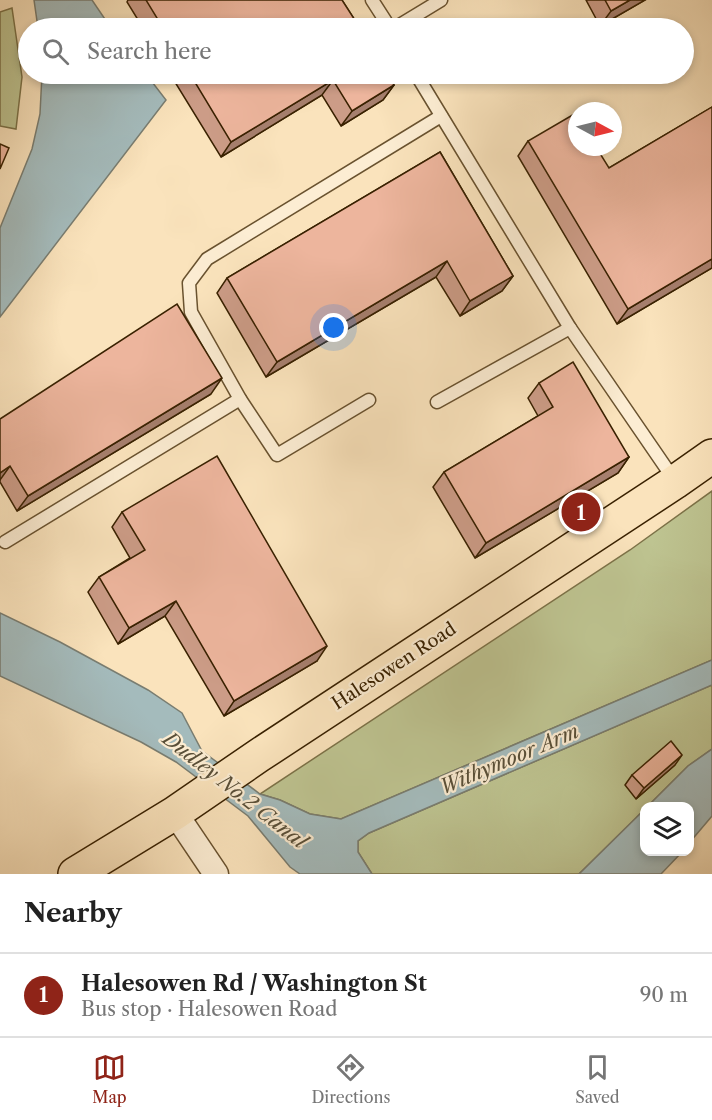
<!DOCTYPE html>
<html lang="en">
<head>
<meta charset="utf-8">
<style>
	:root { --surface:#fff; --page:#f2f2f2; --text:#222; --muted:#767676; --line:#e0e0e0; --accent:#8f2418 }
	body { margin:0; font-family:"Libre Caslon Text",serif; background:var(--page); color:var(--text) }
	.controls { position:absolute; right:18px; bottom:18px; display:grid; overflow:hidden; border-radius:12px; box-shadow:0 3px 9px #0003 }
	.controls button { width:54px; height:54px; display:grid; place-items:center; padding:0; border:0; border-bottom:2px solid var(--line); background:var(--surface); color:var(--text); font:30px sans-serif }
	.compass { position:absolute; left:568px; top:102px; width:54px; height:54px; border-radius:50%; background:var(--surface); box-shadow:0 3px 9px #0003; rotate:97deg }
	.you { position:absolute; left:334px; top:328px; width:21px; height:21px; margin:-15px; border:4px solid #fff; border-radius:50%; background:#1a73e8; box-shadow:0 0 0 9px #1a73e833 }
	.badge { display:grid; place-items:center; width:39px; height:39px; border-radius:50%; background:var(--accent); color:#fff; font-size:20px; font-weight:700 }
	.pin { position:absolute; translate:-50% -50%; border:3px solid #fff; box-shadow:0 2px 6px #0006 }
	.list { margin:0; padding:0; list-style:none }
	h2 { display:flex; justify-content:space-between; align-items:center; height:78px; margin:0; padding:0 24px; font-size:26px }
	h2 small { font-size:20px; font-weight:400; color:var(--muted) }
	.list li { display:grid; grid-template-columns:39px 1fr auto; gap:18px; align-items:center; box-sizing:border-box; height:84px; padding:0 24px; border-top:2px solid var(--line) }
	.list b { display:block; font-size:22px; white-space:nowrap }
	.list p { margin:0; font-size:20px; white-space:nowrap; color:var(--muted) }
	.list em { font-size:20px; font-style:normal; color:var(--muted) }
	.icon { flex:none; width:33px; height:33px; fill:none; stroke:currentColor; stroke-width:2; stroke-linecap:round; stroke-linejoin:round }
	.map { position:relative; flex:none; width:712px; height:874px; overflow:hidden }
	.search { position:absolute; background:var(--surface); box-shadow:0 3px 9px #0003; left:18px; right:18px; top:18px; height:66px; display:flex; align-items:center; gap:15px; box-sizing:border-box; padding:0 21px; border-radius:33px; color:var(--muted); font-size:22px }
	.sheet { height:162px; background:var(--surface) }
	nav { display:flex; justify-content:space-around; align-items:center; box-sizing:border-box; height:84px; border-top:2px solid var(--line); background:var(--surface); font-size:16px; color:var(--muted) }
	nav a { display:grid; justify-items:center; gap:3px }
	nav .on { color:var(--accent) }
	.map>svg:first-child { display:block }
	.green { fill:#bec491; stroke:#7c7248; stroke-width:1.5 }
	.water { fill:#a4bbbc; stroke:#797d71; stroke-width:1.5 }
	.lines { fill:none; stroke-linecap:round; stroke-linejoin:round }
	.lane-casing { stroke:#69522f; stroke-width:15 }
	.street-casing { stroke:#69522f; stroke-width:27 }
	.primary-casing { stroke:#392100; stroke-width:36 }
	.lane { stroke:#fcedd3; stroke-width:12 }
	.street { stroke:#fcedd3; stroke-width:24 }
	.primary { stroke:#fae3bc; stroke-width:33 }
	.wall { fill:#cc9c87; stroke:#392100; stroke-width:1.5 }
	.shaded-wall { fill:#a67f6e; stroke:#392100; stroke-width:1.5 }
	.building { fill:#edb59d; stroke:#392100; stroke-width:1.5 }
	.labels { text-anchor:middle; stroke-width:4.5; stroke-linejoin:round; paint-order:stroke }
	.street-label { font-size:18px; fill:#392100; stroke:#fcedd3 }
	.water-label { font-size:20px; font-style:italic; fill:#594f38; stroke:#fcedd3 }
</style>
</head>
<body>
<div class="map">
<svg width="712" height="874" viewBox="0 0 712 874">
	<rect width="100%" height="100%" fill="#fae3bc"/>
	<filter id="stains"><feTurbulence type="fractalNoise" baseFrequency=".00333" numOctaves="4"/><feColorMatrix values="0 0 0 0 .2 0 0 0 0 .09 0 0 0 0 .02 0 0 0 .5 -.17"/></filter>
	<radialGradient id="worn" r=".72"><stop offset=".6" stop-color="#630" stop-opacity="0"/><stop offset="1" stop-color="#630" stop-opacity=".3"/></radialGradient>
	<g class="green">
		<polygon points="12,8 22,77 16,129 0,126 0,12"/>
		<polygon points="712,491 712,660 341,819 310,814 280,800 260,794 630,550"/>
		<polygon points="712,685 712,749 688,766 648,806 644,806 644,810 579,874 372,874 358,852 358,841 369,833"/>
	</g>
	<g class="water">
		<polygon points="34,0 92,0 111,28 38,28"/>
		<polygon points="42,74 146,74 166,100 0,317 0,228 32,149 40,114"/>
		<polygon points="0,613 60,642 148,690 182,713 202,751 260,794 280,800 310,814 341,819 712,660 712,685 369,833 358,841 358,852 372,874 300,874 290,867 248,816 176,762 141,742 0,676"/>
		<polygon points="712,749 712,816 690,842 690,806 648,806 688,766"/>
		<polygon points="644,810 644,852 682,852 661,874 579,874"/>
	</g>
	<g class="lines">
		<g class="lane-casing">
			<g id="lane">
				<polyline points="372,0 390,28"/>
				<polyline points="395,28 441,0"/>
				<polyline points="416,74 570,328 675,481"/>
				<polyline points="369,400 277,455 240,399 191,312 189,283 207,259 441,116"/>
				<polyline points="437,402 570,328"/>
				<polyline points="5,542 240,399"/>
			</g>
		</g>
		<g class="street-casing">
			<polyline id="street" points="175,813 216,874"/>
		</g>
		<g class="primary-casing">
			<polyline id="primary" points="75,874 175,813 258,756 675,482 712,456"/>
		</g>
		<use href="#lane" class="lane"/>
		<use href="#street" class="street"/>
		<use href="#primary" class="primary"/>
	</g>
	<g class="wall">
		<polygon points="128,0 342,0 360,28 143,28 127,2"/>
		<polygon points="586,0 645,0 600,26"/>
		<polygon points="170,74 387,74 394,85 383,100 341,126 322,95 221,157"/>
		<polygon points="712,107 712,268 617,324 518,156 528,141 609,168"/>
		<polygon points="440,152 513,276 502,291 460,316 436,277 266,377 217,293 227,278"/>
		<polygon points="539,383 629,457 618,473 475,558 433,487 444,472 538,416 528,398"/>
		<polygon points="211,394 17,511 0,482 0,419"/>
		<polygon points="122,512 317,661 224,716 165,616 118,644 88,592 99,577 130,558 112,527"/>
		<polygon points="675,765 636,799 625,785 632,775"/>
	</g>
	<g class="shaded-wall">
		<polygon points="630,0 645,0 600,26 611,11"/>
		<polygon points="333,80 322,95 221,157 231,142"/>
		<polygon points="394,85 383,100 341,126 352,111"/>
		<polygon points="712,259 712,268 617,324 628,309"/>
		<polygon points="447,261 436,277 266,377 277,362"/>
		<polygon points="513,276 502,291 460,316 470,301"/>
		<polygon points="222,378 211,394 17,511 28,496"/>
		<polygon points="629,457 618,473 475,558 486,543"/>
		<polygon points="10,466 0,480 0,473"/>
		<polygon points="176,601 165,616 118,644 129,628"/>
		<polygon points="327,646 317,661 224,716 234,701"/>
		<polygon points="682,755 675,765 636,799 644,788"/>
	</g>
	<g class="building">
		<polygon points="146,0 342,0 360,28 163,28"/>
		<polygon points="605,0 630,0 611,11"/>
		<polygon points="190,74 387,74 394,85 352,111 333,80 231,142"/>
		<polygon points="712,107 712,259 628,309 528,141 576,113 577,114 577,147 596,147 609,168"/>
		<polygon points="0,144 9,148 0,169"/>
		<polygon points="440,152 513,276 470,301 447,261 277,362 227,278"/>
		<polygon points="177,304 222,378 28,496 10,466 0,473 0,419"/>
		<polygon points="573,362 629,457 486,543 444,472 553,407 539,383"/>
		<polygon points="217,456 327,646 234,701 176,601 129,628 99,577 145,550 122,512"/>
		<polygon points="671,741 682,755 644,788 632,775"/>
	</g>
	<g class="labels">
		<g class="street-label">
			<text transform="translate(394 666) rotate(-33)" y="6">Halesowen Road</text>
		</g>
		<g class="water-label">
			<text transform="translate(509 759) rotate(-23)" y="7">Withymoor Arm</text>
			<text transform="translate(235 790) rotate(38)" y="7">Dudley No.2 Canal</text>
		</g>
	</g>
	<rect width="100%" height="100%" filter="url(#stains)"/>
	<rect width="100%" height="100%" fill="url(#worn)"/>
</svg>
<div class="controls">
<button><svg class="icon" aria-label="layers" viewBox="0 0 24 24"><path d="M12 4l9 5-9 5-9-5zM3 14l9 5 9-5"/></svg></button>
</div>
<svg class="compass" viewBox="-18 -18 36 36"><path d="M0-13l5 13h-10z" fill="#e53935"/><path d="M0 13l5-13h-10z" fill="#767676"/></svg>
<div class="you"></div>
<div class="pin badge" style="left:581px;top:512px">1</div>
<div class="search"><svg class="icon" aria-label="search" viewBox="0 0 24 24"><circle cx="10" cy="10" r="6"/><path d="M15 15l6 6"/></svg>Search here</div>
</div>
<section class="sheet">
<h2>Nearby<small></small></h2>
<ul class="list">
<li><span class="badge">1</span><div><b>Halesowen Rd / Washington St</b><p>Bus stop · Halesowen Road</p></div><em>90 m</em></li>
</ul>
</section>
<nav>
<a class="on"><svg class="icon" aria-label="map" viewBox="0 0 24 24"><path d="M3 6l6-2 6 2 6-2v14l-6 2-6-2-6 2zM9 4v14M15 6v14"/></svg>Map</a>
<a><svg class="icon" aria-label="directions" viewBox="0 0 24 24"><path d="M12 3l9 9-9 9-9-9zM9 14v-3h6M13 9l2 2-2 2"/></svg>Directions</a>
<a><svg class="icon" aria-label="saved" viewBox="0 0 24 24"><path d="M7 4h10v16l-5-4-5 4z"/></svg>Saved</a>
</nav>
</body>
</html>
